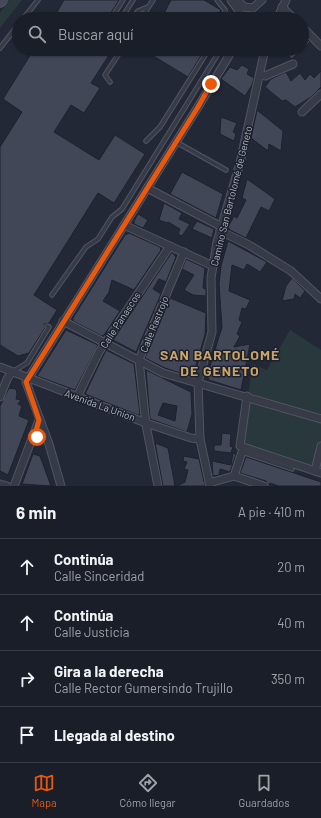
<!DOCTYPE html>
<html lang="es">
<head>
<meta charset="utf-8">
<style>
	:root { --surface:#1a1e29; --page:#232731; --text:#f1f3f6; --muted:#9fa2a8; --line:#383c46; --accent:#ea580c }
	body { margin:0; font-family:Barlow,sans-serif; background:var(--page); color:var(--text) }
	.stop { position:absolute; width:12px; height:12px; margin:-9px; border:3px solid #ea580c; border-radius:50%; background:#fff }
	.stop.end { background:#ea580c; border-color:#fff; box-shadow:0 1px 4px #0008 }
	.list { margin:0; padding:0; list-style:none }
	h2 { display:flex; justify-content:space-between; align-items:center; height:52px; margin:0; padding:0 16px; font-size:17px }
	h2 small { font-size:13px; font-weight:400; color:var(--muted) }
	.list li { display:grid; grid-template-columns:26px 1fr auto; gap:12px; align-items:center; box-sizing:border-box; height:56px; padding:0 16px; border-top:1px solid var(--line) }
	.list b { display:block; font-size:15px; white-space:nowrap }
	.list p { margin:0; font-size:13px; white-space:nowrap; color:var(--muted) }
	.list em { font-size:13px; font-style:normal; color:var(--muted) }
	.icon { flex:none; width:22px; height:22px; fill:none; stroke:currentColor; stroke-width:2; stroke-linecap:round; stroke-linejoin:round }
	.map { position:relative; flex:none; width:321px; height:486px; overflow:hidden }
	.search { position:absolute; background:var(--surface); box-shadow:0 1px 3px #0004; left:12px; right:12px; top:12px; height:44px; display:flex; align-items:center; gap:10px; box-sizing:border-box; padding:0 14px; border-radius:22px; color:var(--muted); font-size:15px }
	.sheet { height:276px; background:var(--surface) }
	nav { display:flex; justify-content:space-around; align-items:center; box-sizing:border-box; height:56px; border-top:1px solid var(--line); background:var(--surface); font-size:11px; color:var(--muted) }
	nav a { display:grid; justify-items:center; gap:2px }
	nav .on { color:var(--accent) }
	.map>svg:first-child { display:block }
	.green { fill:#29383c }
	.building { fill:#424758; stroke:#1e212e; fill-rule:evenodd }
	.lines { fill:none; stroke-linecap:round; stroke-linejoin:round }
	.lane-casing { stroke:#515562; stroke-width:5.5 }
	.street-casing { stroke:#515562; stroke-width:9 }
	.secondary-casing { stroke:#515562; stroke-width:12 }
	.lane { stroke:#373a47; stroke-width:3.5 }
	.street { stroke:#373a47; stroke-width:7 }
	.secondary { stroke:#45495a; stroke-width:10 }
	.route { stroke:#ea580c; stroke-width:5 }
	.labels { text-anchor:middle; stroke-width:3; stroke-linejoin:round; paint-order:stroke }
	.street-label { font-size:10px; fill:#b1b5c3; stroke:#1c1f2c }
	.district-label { font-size:14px; font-weight:bold; letter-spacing:1px; fill:#c8a468; stroke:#1c1f2c }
</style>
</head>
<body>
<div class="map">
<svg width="321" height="486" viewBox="0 0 321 486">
	<rect width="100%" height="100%" fill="#232837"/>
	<g class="green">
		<polygon points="9,0 22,0 0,28 0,13"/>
		<polygon points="290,330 321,350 321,476 243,449 252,364 267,370"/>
	</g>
	<g class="building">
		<polygon points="64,0 119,0 107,19 53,19"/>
		<polygon points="171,0 204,0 221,10 215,19 161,19"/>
		<polygon points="302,34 310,42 292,59 287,55 291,49 302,49"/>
		<polygon points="34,49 113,49 91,83 100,88 84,113 71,105 54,132 99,160 115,135 145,154 114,203 98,193 34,295 57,310 49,323 44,324 45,328 29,353 18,356 0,345 0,147 22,112 3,99"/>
		<polygon points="142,49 205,49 188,77"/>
		<polygon points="242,65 249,69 247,74 254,78 252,85 245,96 221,79 230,67 237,70"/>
		<polygon points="321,71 321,87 311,97 295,107 286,100 282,101 265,87 271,79 286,72 291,81 300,73 305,80 310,74 314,78"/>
		<polygon points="257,110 283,131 281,151 269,144 268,151 251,138"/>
		<polygon points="221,117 237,123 233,132 236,134 234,141 220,134"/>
		<polygon points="182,172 223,194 216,218 170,194"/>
		<polygon points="247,179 275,199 269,211 261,207 246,238 230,230 228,227 234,216 237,218 246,200 242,198"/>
		<polygon points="164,203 182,213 179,219 190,224 182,236 178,234 180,229 168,222 167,223 159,220"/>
		<polygon points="138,214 148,220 143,228 134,224 134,221"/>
		<polygon points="197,221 214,229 212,238 192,229"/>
		<polygon points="129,233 160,247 161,250 134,290 112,280 109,292 103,301 120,311 104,335 102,336 73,321 73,318 125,235"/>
		<polygon points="228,241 267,262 260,272 247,264 244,270 232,265 229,291 250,300 246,309 242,308 239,320 242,322 237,334 240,336 234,347 250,344 241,390 209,380 207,376 222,327 219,284 221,266"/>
		<polygon points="172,252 176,257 166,282 159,279 153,289 161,294 136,352 113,340"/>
		<polygon points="186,259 205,268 203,288 206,289 206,296 193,295 184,290 194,275 182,269"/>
		<polygon points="292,278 305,291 300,298 295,294 294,299 282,301 286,286"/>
		<polygon points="170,298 206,313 205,335 194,372 190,376 165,368 145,358"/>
		<polygon points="66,330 98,345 75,390 37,376"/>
		<polygon points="106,350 134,364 140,414 138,415 85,394"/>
		<path d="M146 370 191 392 192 414 187 432 150 419ZM163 403 177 406 175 421 158 415Z"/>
		<polygon points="9,388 16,389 17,394 16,399 21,400 18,404 22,406 19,416 29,420 8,475 0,471 0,406"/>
		<polygon points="222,433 231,434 230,446 233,447 231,453 214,451 214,445 221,445"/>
		<polygon points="155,443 168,448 175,486 163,486"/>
		<polygon points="233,453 236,454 230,472 220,469 219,475 213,476 212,461 231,465"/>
		<polygon points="33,454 40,456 51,486 22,484"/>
		<polygon points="184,456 199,459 205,486 177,486 185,482 188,470 184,469 187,462 183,461"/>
		<polygon points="246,457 321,482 321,486 279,486 270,483 269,486 266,481 240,473"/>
	</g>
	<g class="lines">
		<g class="lane-casing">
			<g id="lane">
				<polyline points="217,0 225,10 225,19"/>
				<polyline points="23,19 38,0"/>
				<polyline points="111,19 123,0"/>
				<polyline points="121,19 133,0"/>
				<polyline points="132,19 138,11 148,7"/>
				<polyline points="141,19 153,0"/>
				<polyline points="0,48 19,24"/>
				<polyline points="110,82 105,75 122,49"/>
				<polyline points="146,141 160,127 209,49"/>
				<polyline points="176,142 226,170"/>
				<polyline points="52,295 86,247 98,239 112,217 122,209 221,49"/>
				<polyline points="12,372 27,363 49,327 47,326"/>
				<polyline points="242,452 292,469"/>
			</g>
		</g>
		<g class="street-casing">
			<g id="street">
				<polyline points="231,0 245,19"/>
				<polyline points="237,0 244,7 253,8 262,0"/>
				<polyline points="282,7 294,19"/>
				<polyline points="277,19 286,0"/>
				<polyline points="302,27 321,46"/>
				<polyline points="261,75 265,76 293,64"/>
				<polyline points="302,112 321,94"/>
				<polyline points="147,188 222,227"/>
				<polyline points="124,225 213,266"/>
				<polyline points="220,231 249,245 291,271 321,299"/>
				<polyline points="63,321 163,373 321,419"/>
				<polyline points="0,367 146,423 191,438 200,439"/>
				<polyline points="247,396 240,446 321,473"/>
				<polyline points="0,397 7,379 12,372"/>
				<polyline points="77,397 99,352 170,246"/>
				<polyline points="315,471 321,446"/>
				<polyline points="234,476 242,452"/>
				<polyline points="209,483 234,476 264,486"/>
				<polyline points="0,484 7,486"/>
				<polyline points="14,486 39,420"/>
				<polyline points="61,486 49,444 26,382 198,107 233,49"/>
				<polyline points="158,486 146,425 139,360 184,252"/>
				<polyline points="210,486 200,439 198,382 212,332 211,278 217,242 240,163 265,49"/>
			</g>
		</g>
		<g class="secondary-casing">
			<polyline id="secondary" points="0,2 2,0"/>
		</g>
		<use href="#lane" class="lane"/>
		<use href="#street" class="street"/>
		<use href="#secondary" class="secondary"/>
	</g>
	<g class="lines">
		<polyline class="route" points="37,437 34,438 39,420 26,382 198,107 211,84"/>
	</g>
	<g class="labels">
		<g class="street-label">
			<text transform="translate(231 196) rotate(-76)" y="4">Camino San Bartolomé de Geneto</text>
			<text transform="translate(120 320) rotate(-57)" y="4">Calle Panascos</text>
			<text transform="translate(154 324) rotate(-68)" y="4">Calle Rastrojo</text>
			<text transform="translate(100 405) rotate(20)" y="4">Avenida La Union</text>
		</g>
		<g class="district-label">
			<text x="220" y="360">SAN BARTOLOMÉ<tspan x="220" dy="16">DE GENETO</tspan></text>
		</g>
	</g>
</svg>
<div class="stop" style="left:37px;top:437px"></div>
<div class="stop end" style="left:211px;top:84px"></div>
<div class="search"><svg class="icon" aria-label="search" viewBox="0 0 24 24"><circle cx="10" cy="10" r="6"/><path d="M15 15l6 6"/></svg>Buscar aquí</div>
</div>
<section class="sheet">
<h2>6 min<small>A pie · 410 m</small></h2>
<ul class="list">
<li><svg class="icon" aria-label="ahead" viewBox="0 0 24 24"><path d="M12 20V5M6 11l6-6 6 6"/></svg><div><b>Continúa</b><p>Calle Sinceridad</p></div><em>20 m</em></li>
<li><svg class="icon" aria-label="ahead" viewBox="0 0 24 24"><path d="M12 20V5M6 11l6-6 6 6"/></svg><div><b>Continúa</b><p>Calle Justicia</p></div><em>40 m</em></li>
<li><svg class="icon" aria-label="right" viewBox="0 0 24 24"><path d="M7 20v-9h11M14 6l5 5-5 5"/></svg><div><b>Gira a la derecha</b><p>Calle Rector Gumersindo Trujillo</p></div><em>350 m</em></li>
<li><svg class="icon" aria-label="arrive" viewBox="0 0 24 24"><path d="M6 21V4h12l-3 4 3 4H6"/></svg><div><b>Llegada al destino</b></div></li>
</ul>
</section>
<nav>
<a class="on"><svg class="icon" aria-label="map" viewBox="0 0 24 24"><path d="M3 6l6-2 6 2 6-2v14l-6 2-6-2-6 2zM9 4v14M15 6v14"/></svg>Mapa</a>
<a><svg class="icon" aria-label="directions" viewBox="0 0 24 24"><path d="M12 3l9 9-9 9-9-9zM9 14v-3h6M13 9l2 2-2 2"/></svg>Cómo llegar</a>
<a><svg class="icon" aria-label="saved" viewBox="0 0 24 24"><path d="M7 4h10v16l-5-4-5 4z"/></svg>Guardados</a>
</nav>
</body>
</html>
